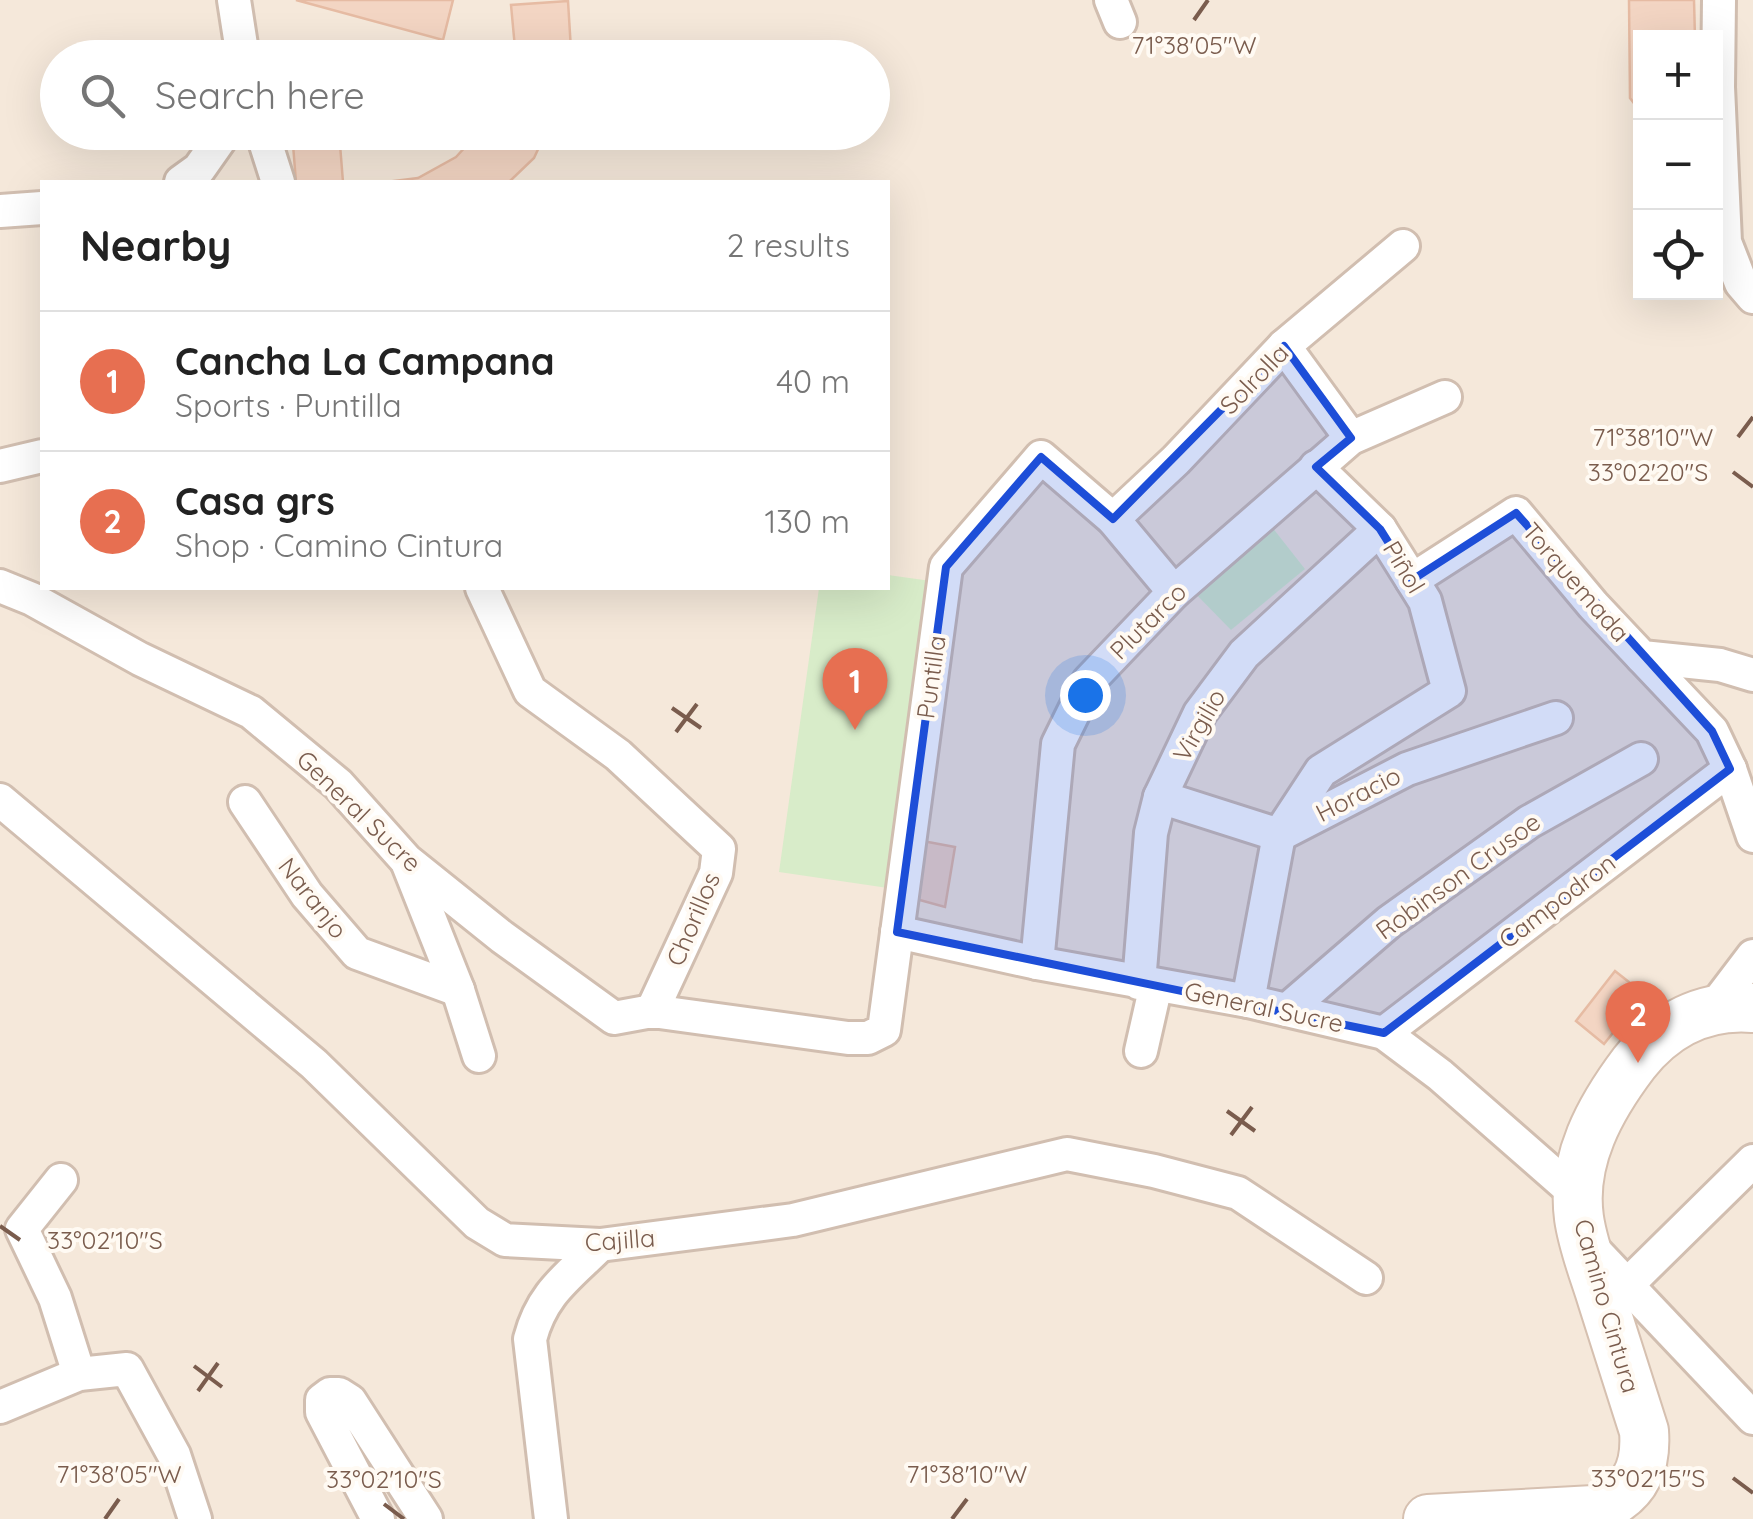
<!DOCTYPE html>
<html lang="en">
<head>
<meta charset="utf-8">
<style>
	:root { --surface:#fff; --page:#f2f2f2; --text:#222; --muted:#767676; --line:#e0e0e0; --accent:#e76f51 }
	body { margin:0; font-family:Quicksand,sans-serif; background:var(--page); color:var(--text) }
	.controls { position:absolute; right:30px; top:30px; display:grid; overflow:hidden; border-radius:0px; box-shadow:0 10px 40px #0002 }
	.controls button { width:90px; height:90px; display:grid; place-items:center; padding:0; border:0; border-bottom:2px solid var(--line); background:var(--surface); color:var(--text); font:50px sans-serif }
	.you { position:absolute; left:1085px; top:695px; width:35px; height:35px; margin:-25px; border:8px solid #fff; border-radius:50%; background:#1a73e8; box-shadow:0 0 0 15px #1a73e833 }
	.badge { display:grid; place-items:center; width:65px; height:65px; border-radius:50%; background:var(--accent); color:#fff; font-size:32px; font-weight:700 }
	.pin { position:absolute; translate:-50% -82px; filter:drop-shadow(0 2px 5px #0008) }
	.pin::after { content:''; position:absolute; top:52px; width:35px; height:30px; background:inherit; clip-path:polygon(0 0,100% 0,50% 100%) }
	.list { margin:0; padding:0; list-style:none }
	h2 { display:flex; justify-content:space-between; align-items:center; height:130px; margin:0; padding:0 40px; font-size:42px }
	h2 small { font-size:32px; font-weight:400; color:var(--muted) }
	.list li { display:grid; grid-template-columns:65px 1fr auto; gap:30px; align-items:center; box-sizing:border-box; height:140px; padding:0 40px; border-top:2px solid var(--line) }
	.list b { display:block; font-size:38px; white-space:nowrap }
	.list p { margin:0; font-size:32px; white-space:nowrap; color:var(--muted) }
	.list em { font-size:32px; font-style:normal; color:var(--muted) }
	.icon { flex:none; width:55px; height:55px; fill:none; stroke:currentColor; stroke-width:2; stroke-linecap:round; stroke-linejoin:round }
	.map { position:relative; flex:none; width:1753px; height:1519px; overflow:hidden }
	.search { position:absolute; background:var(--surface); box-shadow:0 10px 40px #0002; left:40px; top:40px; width:850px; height:110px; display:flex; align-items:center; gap:25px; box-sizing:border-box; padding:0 35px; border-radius:55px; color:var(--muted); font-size:38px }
	.panel { position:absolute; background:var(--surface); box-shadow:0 10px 40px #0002; left:40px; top:180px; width:850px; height:410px; border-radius:0px }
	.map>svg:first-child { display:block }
	.residential { fill:#f5e8da; fill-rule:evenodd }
	.green { fill:#d8ecc9 }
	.building { fill:#f3d5c3; stroke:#e6bba3; stroke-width:2.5 }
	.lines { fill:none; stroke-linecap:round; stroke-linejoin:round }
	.street-casing { stroke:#d1beb0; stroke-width:38 }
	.secondary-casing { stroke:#d6c0b0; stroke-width:52 }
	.street { stroke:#fff; stroke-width:32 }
	.secondary { stroke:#fff; stroke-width:48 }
	.marked { fill:#1d4ed8; fill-opacity:0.2; stroke:#1d4ed8; stroke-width:8; stroke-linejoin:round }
	.ticks { fill:none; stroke:#7a5c4d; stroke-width:4 }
	.labels { text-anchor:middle; stroke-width:8; stroke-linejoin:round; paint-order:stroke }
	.street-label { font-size:25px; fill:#7a5c4d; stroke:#fffaf3 }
	.ticks-label { font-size:25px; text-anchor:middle; fill:#7a5c4d; stroke:#fffaf3; stroke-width:8; stroke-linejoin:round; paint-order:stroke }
</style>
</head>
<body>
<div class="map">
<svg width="1753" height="1519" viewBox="0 0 1753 1519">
	<rect width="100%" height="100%" fill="#fdf6ec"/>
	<path class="residential" d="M0 0H1753V1519H0ZM1640 38H1716V292H1640ZM58 58H872V132H58ZM42 182H888V588H42Z"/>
	<g class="green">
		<polygon points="1265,518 1305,569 1231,630 1187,585"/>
		<polygon points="888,575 931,581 888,888 779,872 819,588 888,588"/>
	</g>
	<g class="building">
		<polygon points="296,0 453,0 443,40"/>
		<polygon points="1629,0 1694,0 1695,38 1640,38 1640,111 1630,98"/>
		<polygon points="568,1 571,50 570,58 512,58 515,48 511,5"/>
		<polygon points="292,132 339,132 343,182 296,182"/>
		<polygon points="479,132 546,132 534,158 509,182 386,182 418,178 456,157"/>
		<polygon points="912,839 955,847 945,907 916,899"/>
		<polygon points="1615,971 1644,994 1604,1044 1576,1021"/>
	</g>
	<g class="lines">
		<g class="street-casing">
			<g id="street">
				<polyline points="234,0 243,58"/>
				<polyline points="1111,0 1120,22"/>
				<polyline points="1719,0 1718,87 1725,242 1741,283 1753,297"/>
				<polyline points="262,132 278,182"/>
				<polyline points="181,182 199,169 225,132"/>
				<polyline points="0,211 42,208"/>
				<polyline points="1284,346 1351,438"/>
				<polyline points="0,466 42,456"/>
				<polyline points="1113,519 1176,460 1284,346 1403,246"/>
				<polyline points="1412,580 1516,513 1593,605 1642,657 1720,665 1753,675"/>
				<polyline points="0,586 32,599 140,659 251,712 338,784 406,860 502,937 614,1018 652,1011 848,1038 868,1038 884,1030 946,567 1041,457 1113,519 1174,592"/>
				<polyline points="482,588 530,691 618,755 719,849 716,873 652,1011"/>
				<polyline points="1642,657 1712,731 1730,769 1753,836"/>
				<polyline points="1160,797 1279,835 1407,769 1556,718"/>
				<polyline points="0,800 314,1064 477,1223 505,1240 600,1245 793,1220 1067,1154 1154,1171 1238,1193 1366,1278"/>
				<polyline points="245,802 307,895 357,953 458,990"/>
				<polyline points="408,864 458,990 479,1056"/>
				<polyline points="897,932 1037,963 1248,1001 1384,1033 1440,1075 1577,1195"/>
				<polyline points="1037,963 1058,744 1089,681 1174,592 1351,438 1445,397"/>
				<polyline points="1139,983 1151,833 1160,797 1200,713 1244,654 1380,529"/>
				<polyline points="1248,1001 1279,835 1321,771 1449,691 1425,601 1412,580 1380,529 1316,467"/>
				<polyline points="1287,1010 1389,922 1529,822 1641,759"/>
				<polyline points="1712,1010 1753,956"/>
				<polyline points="1384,1033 1730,769"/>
				<polyline points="1141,1051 1156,985"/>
				<polyline points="61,1180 22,1229 55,1298 79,1374"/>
				<polyline points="1591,1247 1753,1418"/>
				<polyline points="1627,1285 1753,1161"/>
				<polyline points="0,1407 79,1374 127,1369 174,1455 195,1519"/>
				<polyline points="378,1519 322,1412 322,1400 330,1394 339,1394 350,1401 426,1519"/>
				<path d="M551 1519 530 1339C542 1293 568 1277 600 1245"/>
			</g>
		</g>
		<g class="secondary-casing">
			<path id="secondary" d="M1428 1519 1594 1510C1633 1496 1647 1471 1644 1431 1630 1387 1616 1343 1602 1299 1594 1273 1583 1246 1579 1218 1571 1160 1600 1108 1634 1063 1664 1025 1704 1004 1753 1008"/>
		</g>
		<use href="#street" class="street"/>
		<use href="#secondary" class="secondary"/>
	</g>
	<path class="marked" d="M1284 346 1351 438 1316 467 1380 529 1412 580 1516 513 1712 731 1730 769 1384 1033 897 932 946 567 1041 457 1113 519Z"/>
	<path class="ticks" d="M1194 20 1208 0M1738 437 1753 417M1733 472 1753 487M672 708 701 728M676 732 697 704M1227 1111 1255 1131M1231 1135 1252 1107M0 1226 20 1240M194 1366 222 1387M198 1391 218 1363M1733 1478 1753 1493M384 1504 404 1519M105 1519 119 1499M952 1519 967 1499"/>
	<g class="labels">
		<g class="street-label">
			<text transform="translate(1254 379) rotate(-46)" y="9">Solrolla</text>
			<text transform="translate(1404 567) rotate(59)" y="9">Piñol</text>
			<text transform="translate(1576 582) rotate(49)" y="9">Torquemada</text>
			<text transform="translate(1148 621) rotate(-45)" y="9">Plutarco</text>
			<text transform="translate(931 677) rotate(-82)" y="9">Puntilla</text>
			<text transform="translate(1199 725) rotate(-60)" y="9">Virgilio</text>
			<text transform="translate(1358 794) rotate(-27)" y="9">Horacio</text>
			<text transform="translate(359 811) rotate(44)" y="9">General Sucre</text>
			<text transform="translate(1458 876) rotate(-36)" y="9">Robinson Crusoe</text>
			<text transform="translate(313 898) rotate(52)" y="9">Naranjo</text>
			<text transform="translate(1557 901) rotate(-37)" y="9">Campodron</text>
			<text transform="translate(693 919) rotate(-67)" y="9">Chorillos</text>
			<text transform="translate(1264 1007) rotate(12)" y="9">General Sucre</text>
			<text transform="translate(620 1240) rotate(-4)" y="9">Cajilla</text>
			<text transform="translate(1607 1306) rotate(74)" y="9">Camino Cintura</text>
		</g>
	</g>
	<g class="ticks-label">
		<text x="1194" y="54">71°38'05"W</text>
		<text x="1653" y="446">71°38'10"W</text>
		<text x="1648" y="481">33°02'20"S</text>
		<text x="105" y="1249">33°02'10"S</text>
		<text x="119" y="1483">71°38'05"W</text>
		<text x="967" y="1483">71°38'10"W</text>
		<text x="1648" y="1487">33°02'15"S</text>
		<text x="384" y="1488">33°02'10"S</text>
	</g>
</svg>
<div class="controls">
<button>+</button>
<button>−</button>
<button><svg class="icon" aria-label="locate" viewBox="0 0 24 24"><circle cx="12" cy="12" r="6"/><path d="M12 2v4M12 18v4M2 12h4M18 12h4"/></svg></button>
</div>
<div class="you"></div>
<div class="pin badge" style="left:855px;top:730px">1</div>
<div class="pin badge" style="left:1638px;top:1063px">2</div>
<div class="search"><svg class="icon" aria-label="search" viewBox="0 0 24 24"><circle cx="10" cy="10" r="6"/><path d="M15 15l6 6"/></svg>Search here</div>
<section class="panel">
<h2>Nearby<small>2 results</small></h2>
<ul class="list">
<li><span class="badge">1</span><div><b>Cancha La Campana</b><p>Sports · Puntilla</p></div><em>40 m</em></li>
<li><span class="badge">2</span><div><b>Casa grs</b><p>Shop · Camino Cintura</p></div><em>130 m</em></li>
</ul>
</section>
</div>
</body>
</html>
